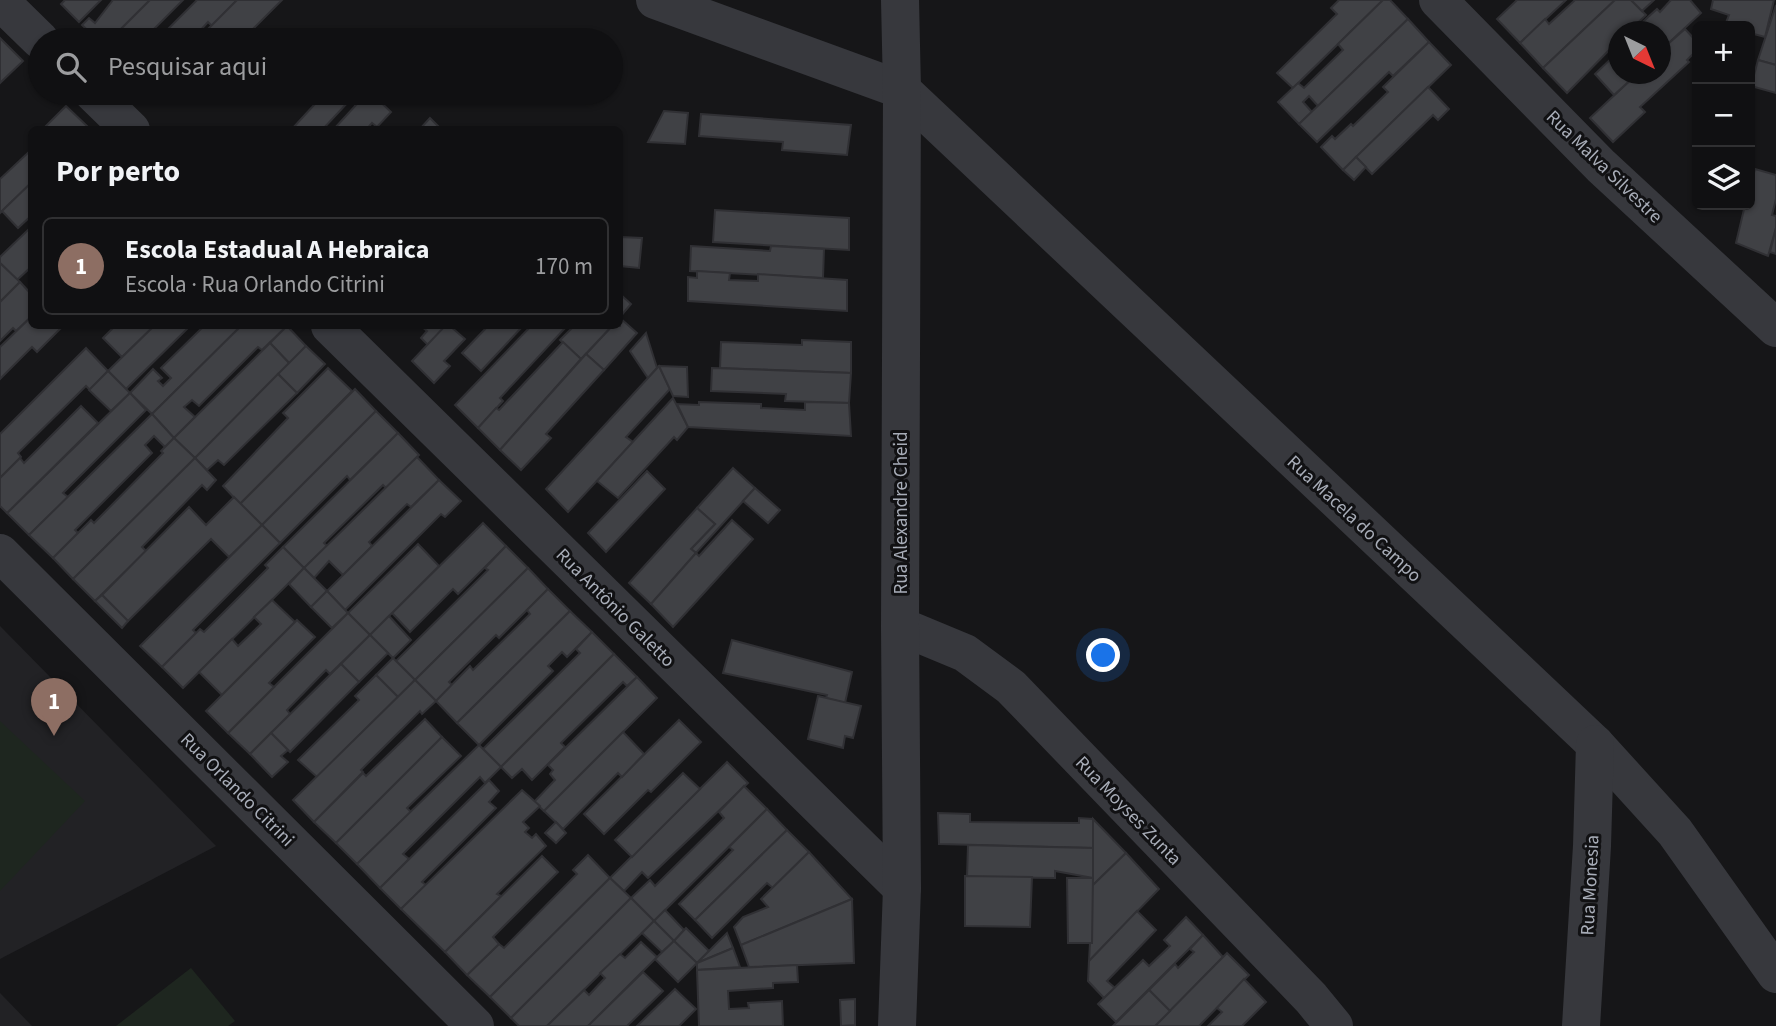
<!DOCTYPE html>
<html lang="pt">
<head>
<meta charset="utf-8">
<style>
	:root { --surface:#101012; --page:#1e1e20; --text:#f1f3f6; --muted:#9c9d9f; --line:#303032; --accent:#f2b134 }
	body { margin:0; font-family:"Source Sans 3",sans-serif; background:var(--page); color:var(--text) }
	.controls { position:absolute; right:21px; top:21px; display:grid; overflow:hidden; border-radius:10px; box-shadow:0 2px 5px #0004 }
	.controls button { width:63px; height:63px; display:grid; place-items:center; padding:0; border:0; border-bottom:2px solid var(--line); background:var(--surface); color:var(--text); font:35px sans-serif }
	.compass { position:absolute; left:1608px; top:21px; width:63px; height:63px; border-radius:50%; background:var(--surface); box-shadow:0 2px 5px #0004; rotate:137deg }
	.you { position:absolute; left:1104px; top:656px; width:24px; height:24px; margin:-18px; border:5px solid #fff; border-radius:50%; background:#1a73e8; box-shadow:0 0 0 10px #1a73e833 }
	.badge { display:grid; place-items:center; width:46px; height:46px; border-radius:50%; background:var(--accent); color:#fff; font-size:23px; font-weight:700 }
	.pin { position:absolute; translate:-50% -58px; filter:drop-shadow(0 2px 4px #0008) }
	.pin::after { content:''; position:absolute; top:37px; width:24px; height:21px; background:inherit; clip-path:polygon(0 0,100% 0,50% 100%) }
	.list { margin:0; padding:0; list-style:none }
	h2 { display:flex; justify-content:space-between; align-items:center; height:91px; margin:0; padding:0 28px; font-size:30px }
	h2 small { font-size:23px; font-weight:400; color:var(--muted) }
	.list li { display:grid; grid-template-columns:46px 1fr auto; gap:21px; align-items:center; box-sizing:border-box; height:98px; margin:0 14px 14px; padding:0 14px; border:2px solid var(--line); border-radius:10px }
	.list b { display:block; font-size:26px; white-space:nowrap }
	.list p { margin:0; font-size:23px; white-space:nowrap; color:var(--muted) }
	.list em { font-size:23px; font-style:normal; color:var(--muted) }
	.icon { flex:none; width:38px; height:38px; fill:none; stroke:currentColor; stroke-width:2; stroke-linecap:round; stroke-linejoin:round }
	.map { position:relative; flex:none; width:1776px; height:1026px; overflow:hidden }
	.search { position:absolute; background:var(--surface); box-shadow:0 2px 5px #0004; left:28px; top:28px; width:595px; height:77px; display:flex; align-items:center; gap:18px; box-sizing:border-box; padding:0 24px; border-radius:38px; color:var(--muted); font-size:26px }
	.panel { position:absolute; background:var(--surface); box-shadow:0 2px 5px #0004; left:28px; top:126px; width:595px; height:203px; border-radius:10px }
	.map>svg:first-child { display:block }
	.built { fill:#222225 }
	.green { fill:#1e261f }
	.building { fill:#404145; stroke:#303034; stroke-width:2 }
	.lines { fill:none; stroke-linecap:round; stroke-linejoin:round }
	.minor { stroke:#37383d; stroke-width:38 }
	.labels { text-anchor:middle; stroke-width:6; stroke-linejoin:round; paint-order:stroke }
	.street-label { font-size:19px; fill:#a8adb8; stroke:#111113 }
</style>
</head>
<body>
<div class="map">
<svg width="1776" height="1026" viewBox="0 0 1776 1026">
	<rect width="100%" height="100%" fill="#161618"/>
	<g class="built">
		<polygon points="0,626 216,846 0,959"/>
		<polygon points="0,993 32,1026 0,1026"/>
	</g>
	<g class="green">
		<polygon points="0,721 85,801 0,891"/>
		<polygon points="191,968 235,1021 228,1026 116,1026"/>
	</g>
	<g class="building">
		<polygon points="65,0 101,0 79,22 61,4"/>
		<polygon points="113,0 150,0 110,40 98,40 82,25 89,18 95,23"/>
		<polygon points="150,0 183,0 143,40 134,40 122,28"/>
		<polygon points="197,0 237,0 212,26 208,22 197,34 200,37 197,40 157,40"/>
		<polygon points="237,0 282,0 242,40 239,40 235,36 230,40 200,40 198,39"/>
		<polygon points="1339,0 1383,0 1293,88 1277,73 1337,14 1331,8"/>
		<polygon points="1383,0 1390,0 1408,19 1318,106 1309,96 1303,102 1312,112 1299,124 1278,102 1298,83 1304,88 1343,50 1338,44"/>
		<polygon points="1517,0 1566,0 1520,43 1497,19"/>
		<polygon points="1575,0 1615,0 1543,68 1520,43 1545,19 1549,24"/>
		<polygon points="1615,0 1631,0 1646,15 1628,32 1618,32 1618,41 1567,93 1543,68"/>
		<polygon points="1631,0 1654,0 1642,11"/>
		<polygon points="1671,0 1690,0 1701,13 1660,51 1660,32 1639,32 1636,28 1657,9 1660,12"/>
		<polygon points="1713,0 1774,0 1765,37 1750,33 1750,26 1725,25 1729,15 1711,9"/>
		<polygon points="1776,5 1776,65 1758,60"/>
		<polygon points="1408,19 1429,42 1393,76 1389,72 1317,142 1299,124"/>
		<polygon points="1685,29 1697,42 1697,50 1687,60 1689,62 1640,107 1645,112 1613,142 1590,118 1637,74 1660,74 1660,51"/>
		<polygon points="0,38 23,61 0,83"/>
		<polygon points="1429,42 1451,65 1343,170 1321,147 1332,136 1335,139 1351,124 1353,126 1388,92 1383,87"/>
		<polygon points="1618,52 1618,74 1637,74 1614,95 1595,74"/>
		<polygon points="1758,60 1776,65 1776,93 1751,86"/>
		<polygon points="1428,87 1449,109 1438,120 1433,115 1372,174 1356,157"/>
		<polygon points="325,93 367,93 355,105 350,100 322,130 291,130"/>
		<polygon points="367,93 371,93 391,112 377,127 372,123 366,130 333,130"/>
		<polygon points="66,106 88,127 85,130 42,130"/>
		<polygon points="664,111 688,113 685,144 648,142"/>
		<polygon points="701,114 851,125 847,155 782,150 783,142 699,136"/>
		<polygon points="430,118 442,130 419,130"/>
		<polygon points="32,149 32,182 0,213 0,179"/>
		<polygon points="1356,157 1366,167 1354,180 1343,170"/>
		<polygon points="1755,169 1776,175 1776,199 1772,215 1776,216 1776,228 1768,256 1736,243 1745,205 1750,205 1750,188"/>
		<polygon points="32,182 32,215 18,228 2,211"/>
		<polygon points="715,210 849,218 849,250 713,242"/>
		<polygon points="32,226 32,266 17,280 0,263 0,257"/>
		<polygon points="1776,228 1776,254 1770,252"/>
		<polygon points="620,237 642,238 639,268 620,266"/>
		<polygon points="691,246 770,251 771,246 824,249 823,278 690,271"/>
		<polygon points="0,263 20,282 0,302"/>
		<polygon points="697,271 730,273 729,280 758,281 758,274 847,280 847,311 688,301 688,277 697,278"/>
		<polygon points="20,282 32,295 32,316 16,331 13,328 0,341 0,302"/>
		<polygon points="620,294 631,304 620,317"/>
		<polygon points="32,316 32,326 63,326 37,352 32,347 0,379 0,347"/>
		<polygon points="620,318 637,333 604,370 586,354 612,326 620,326"/>
		<polygon points="115,326 154,326 122,357 103,338"/>
		<polygon points="154,326 190,326 126,389 108,371"/>
		<polygon points="204,326 241,326 152,414 130,393 153,369 162,378 158,381 163,386 171,378 161,368"/>
		<polygon points="241,326 287,326 262,350 258,347 199,406 192,400 184,407 195,417 174,438 152,414"/>
		<polygon points="287,326 306,346 290,364 270,343"/>
		<polygon points="421,326 446,326 428,345 421,338 427,331"/>
		<polygon points="445,326 450,326 465,339 444,361 450,366 434,383 412,361"/>
		<polygon points="488,326 523,326 481,371 462,353"/>
		<polygon points="531,326 567,326 500,398 503,401 478,428 455,405"/>
		<polygon points="574,326 612,326 581,359 560,340"/>
		<polygon points="646,333 657,368 648,378 630,351"/>
		<polygon points="802,340 851,342 851,373 720,368 721,342 802,345"/>
		<polygon points="563,342 581,359 500,450 478,428 496,408 499,410"/>
		<polygon points="270,343 290,364 195,458 174,438"/>
		<polygon points="306,346 325,364 297,393 278,374"/>
		<polygon points="86,348 108,371 90,390 86,386 18,453 21,457 0,478 0,434"/>
		<polygon points="586,354 604,370 546,434 551,438 521,470 500,450"/>
		<polygon points="659,366 670,389 626,437 633,442 568,512 546,489"/>
		<polygon points="659,366 687,367 688,397 673,396"/>
		<polygon points="328,368 352,391 240,504 223,486 288,418 283,413"/>
		<polygon points="712,368 851,373 849,403 785,401 786,394 711,391"/>
		<polygon points="108,371 130,393 111,411 89,390"/>
		<polygon points="278,374 297,393 224,465 218,460 207,470 195,458"/>
		<polygon points="355,389 376,411 262,525 240,504"/>
		<polygon points="130,393 146,410 63,493 68,497 29,535 7,513"/>
		<polygon points="673,398 688,427 677,440 674,437 618,498 597,481"/>
		<polygon points="699,402 761,404 761,408 805,410 805,402 849,403 851,436 688,427 677,404 699,405"/>
		<polygon points="81,406 98,423 7,513 0,506 0,478 20,458 24,463"/>
		<polygon points="376,411 398,433 350,480 347,476 280,543 262,525"/>
		<polygon points="152,414 174,438 165,447 154,436 145,445 152,453 75,530 78,533 53,558 29,535"/>
		<polygon points="398,433 419,455 386,488 383,485 324,543 327,546 304,568 283,547"/>
		<polygon points="174,438 195,458 73,579 53,558 91,520 94,523 163,453 161,451"/>
		<polygon points="417,457 439,480 411,507 407,504 369,542 372,546 343,575 329,561 314,578 304,568"/>
		<polygon points="195,458 216,480 207,490 202,485 142,547 146,551 95,601 73,579"/>
		<polygon points="733,468 755,488 696,553 691,549 715,524 697,508"/>
		<polygon points="647,471 665,489 606,552 588,533"/>
		<polygon points="439,480 461,501 445,517 441,514 345,610 327,591"/>
		<polygon points="755,488 780,510 768,523 743,501"/>
		<polygon points="234,497 262,525 229,557 211,539 128,621 102,595 189,507 206,525"/>
		<polygon points="697,508 715,524 691,549 696,553 651,604 629,583"/>
		<polygon points="732,520 753,539 673,627 651,604 696,553 699,556"/>
		<polygon points="483,523 506,546 458,594 453,589 410,632 392,613"/>
		<polygon points="262,525 280,543 193,630 196,633 162,667 140,646"/>
		<polygon points="418,544 439,566 370,635 348,613"/>
		<polygon points="506,546 528,568 415,680 396,661 488,570 485,568"/>
		<polygon points="283,547 304,568 183,688 162,667 200,629 204,632 268,568 265,565"/>
		<polygon points="304,568 327,591 311,607 289,584"/>
		<polygon points="528,568 548,589 499,638 496,635 449,682 452,685 436,701 415,680"/>
		<polygon points="548,589 570,611 457,723 436,701 470,666 473,670 530,614 527,610"/>
		<polygon points="327,591 348,613 332,628 311,607"/>
		<polygon points="102,595 128,621 122,628 95,601"/>
		<polygon points="272,600 295,622 222,695 199,672 232,639 238,646 261,624 254,617"/>
		<polygon points="570,611 592,632 567,657 562,652 548,666 553,671 479,745 457,723"/>
		<polygon points="348,613 370,635 330,674 326,670 287,710 290,714 250,754 228,733"/>
		<polygon points="389,616 411,640 393,658 370,635"/>
		<polygon points="297,620 315,637 269,683 274,687 228,733 206,711"/>
		<polygon points="592,632 614,654 501,767 483,749 580,653 576,649"/>
		<polygon points="370,635 388,653 359,682 341,664"/>
		<polygon points="732,640 852,672 845,703 826,698 827,695 723,673"/>
		<polygon points="614,654 637,677 627,686 623,682 561,743 565,747 532,780 522,769 512,778 501,767"/>
		<polygon points="393,658 415,680 398,697 376,675"/>
		<polygon points="341,664 359,682 290,752 271,733"/>
		<polygon points="376,675 398,697 317,777 298,760 359,700 355,696"/>
		<polygon points="637,677 657,698 544,811 534,802 555,780 550,774 553,770 548,765"/>
		<polygon points="415,680 436,701 422,714 420,711 361,770 363,772 314,822 293,800"/>
		<polygon points="818,696 861,706 853,738 845,736 843,748 808,739"/>
		<polygon points="425,719 442,737 336,843 314,822 363,773 366,776"/>
		<polygon points="679,720 701,742 651,792 648,790 604,834 584,814"/>
		<polygon points="623,732 644,754 622,777 618,773 563,829 544,811"/>
		<polygon points="271,733 288,750 281,756 288,762 272,777 250,754"/>
		<polygon points="442,737 461,756 407,808 411,812 357,864 336,843"/>
		<polygon points="479,745 501,767 485,783 480,777 403,854 409,859 380,888 357,864"/>
		<polygon points="727,762 748,783 648,878 642,872 624,891 610,878"/>
		<polygon points="683,773 700,789 632,857 615,840"/>
		<polygon points="489,780 499,791 489,802 496,808 422,882 426,885 401,909 380,888"/>
		<polygon points="744,786 767,809 654,921 631,898 650,880 655,886 724,818 719,812"/>
		<polygon points="522,790 540,806 523,822 529,828 525,832 532,838 536,834 546,846 497,894 501,896 445,952 401,909"/>
		<polygon points="767,809 787,830 695,920 679,904 733,850 729,847"/>
		<polygon points="938,813 970,814 970,822 1079,823 1079,818 1093,819 1093,848 939,844"/>
		<polygon points="1093,819 1126,853 1092,886 1093,848"/>
		<polygon points="556,822 566,833 556,843 545,833"/>
		<polygon points="787,830 809,852 773,888 767,883 712,938 695,920"/>
		<polygon points="968,845 1093,848 1093,878 1055,871 1055,878 967,877"/>
		<polygon points="809,852 852,899 741,945 734,927 743,917 768,907 761,899"/>
		<polygon points="1126,853 1159,889 1089,961 1090,943 1092,943 1092,886"/>
		<polygon points="588,855 610,878 490,997 467,975 499,944 504,948 577,874 573,870"/>
		<polygon points="542,856 558,872 493,937 499,944 467,975 445,952"/>
		<polygon points="965,876 1032,877 1030,927 965,926"/>
		<polygon points="610,878 631,898 511,1018 490,997"/>
		<polygon points="1067,878 1093,878 1092,943 1068,943"/>
		<polygon points="631,898 654,921 547,1026 519,1026 511,1018"/>
		<polygon points="852,899 854,963 749,967 741,945"/>
		<polygon points="665,910 684,930 674,941 654,921"/>
		<polygon points="1137,911 1156,930 1107,981 1115,988 1104,998 1088,981 1089,961"/>
		<polygon points="1186,917 1203,935 1116,1022 1098,1004 1143,960 1149,966 1170,946 1164,940"/>
		<polygon points="654,921 674,941 662,952 642,933"/>
		<polygon points="686,928 709,951 697,963 674,941"/>
		<polygon points="727,933 733,948 697,963"/>
		<polygon points="1203,935 1223,957 1170,1011 1149,990 1175,964 1178,968 1194,952 1190,949"/>
		<polygon points="674,941 697,963 678,982 655,959"/>
		<polygon points="641,942 657,957 588,1026 547,1026 584,990 589,995 605,978 600,973 620,954 625,958"/>
		<polygon points="733,948 740,967 697,970 697,963"/>
		<polygon points="1227,953 1249,975 1199,1026 1155,1026"/>
		<polygon points="797,965 798,982 773,983 773,988 728,991 729,1009 749,1008 748,1003 782,1001 783,1026 699,1026 697,970"/>
		<polygon points="643,972 663,991 627,1026 588,1026"/>
		<polygon points="1244,979 1266,1002 1242,1026 1208,1026 1222,1012 1217,1008"/>
		<polygon points="675,989 696,1009 679,1026 637,1026"/>
		<polygon points="1149,990 1170,1011 1155,1026 1113,1026"/>
		<polygon points="855,999 855,1025 841,1026 840,1000"/>
	</g>
	<g class="lines">
		<g class="minor">
			<polyline points="655,0 902,90 1595,744 1675,832 1776,974"/>
			<polyline points="1438,0 1601,166 1776,328"/>
			<polyline points="0,1 40,40"/>
			<polyline points="93,93 131,130"/>
			<polyline points="330,326 902,888"/>
			<polyline points="0,553 475,1026"/>
			<polyline points="900,626 965,653 1011,687 1311,998 1334,1026"/>
			<polyline points="897,1026 902,888 900,626 902,90 900,0"/>
			<polyline points="1581,1026 1592,846 1595,744"/>
		</g>
	</g>
	<g class="labels">
		<g class="street-label">
			<text transform="translate(1605 166) rotate(44)" y="7">Rua Malva Silvestre</text>
			<text transform="translate(900 513) rotate(-90)" y="7">Rua Alexandre Cheid</text>
			<text transform="translate(1355 518) rotate(43)" y="7">Rua Macela do Campo</text>
			<text transform="translate(616 607) rotate(45)" y="7">Rua Antônio Galetto</text>
			<text transform="translate(238 789) rotate(45)" y="7">Rua Orlando Citrini</text>
			<text transform="translate(1129 810) rotate(46)" y="7">Rua Moyses Zunta</text>
			<text transform="translate(1589 885) rotate(-87)" y="7">Rua Monesia</text>
		</g>
	</g>
</svg>
<div class="controls">
<button>+</button>
<button>−</button>
<button><svg class="icon" aria-label="layers" viewBox="0 0 24 24"><path d="M12 4l9 5-9 5-9-5zM3 14l9 5 9-5"/></svg></button>
</div>
<svg class="compass" viewBox="-18 -18 36 36"><path d="M0-13l5 13h-10z" fill="#e53935"/><path d="M0 13l5-13h-10z" fill="#9c9d9f"/></svg>
<div class="you"></div>
<div class="pin badge" style="left:54px;top:736px;background:#8d6e63">1</div>
<div class="search"><svg class="icon" aria-label="search" viewBox="0 0 24 24"><circle cx="10" cy="10" r="6"/><path d="M15 15l6 6"/></svg>Pesquisar aqui</div>
<section class="panel">
<h2>Por perto<small></small></h2>
<ul class="list">
<li><span class="badge" style="background:#8d6e63">1</span><div><b>Escola Estadual A Hebraica</b><p>Escola · Rua Orlando Citrini</p></div><em>170 m</em></li>
</ul>
</section>
</div>
</body>
</html>
